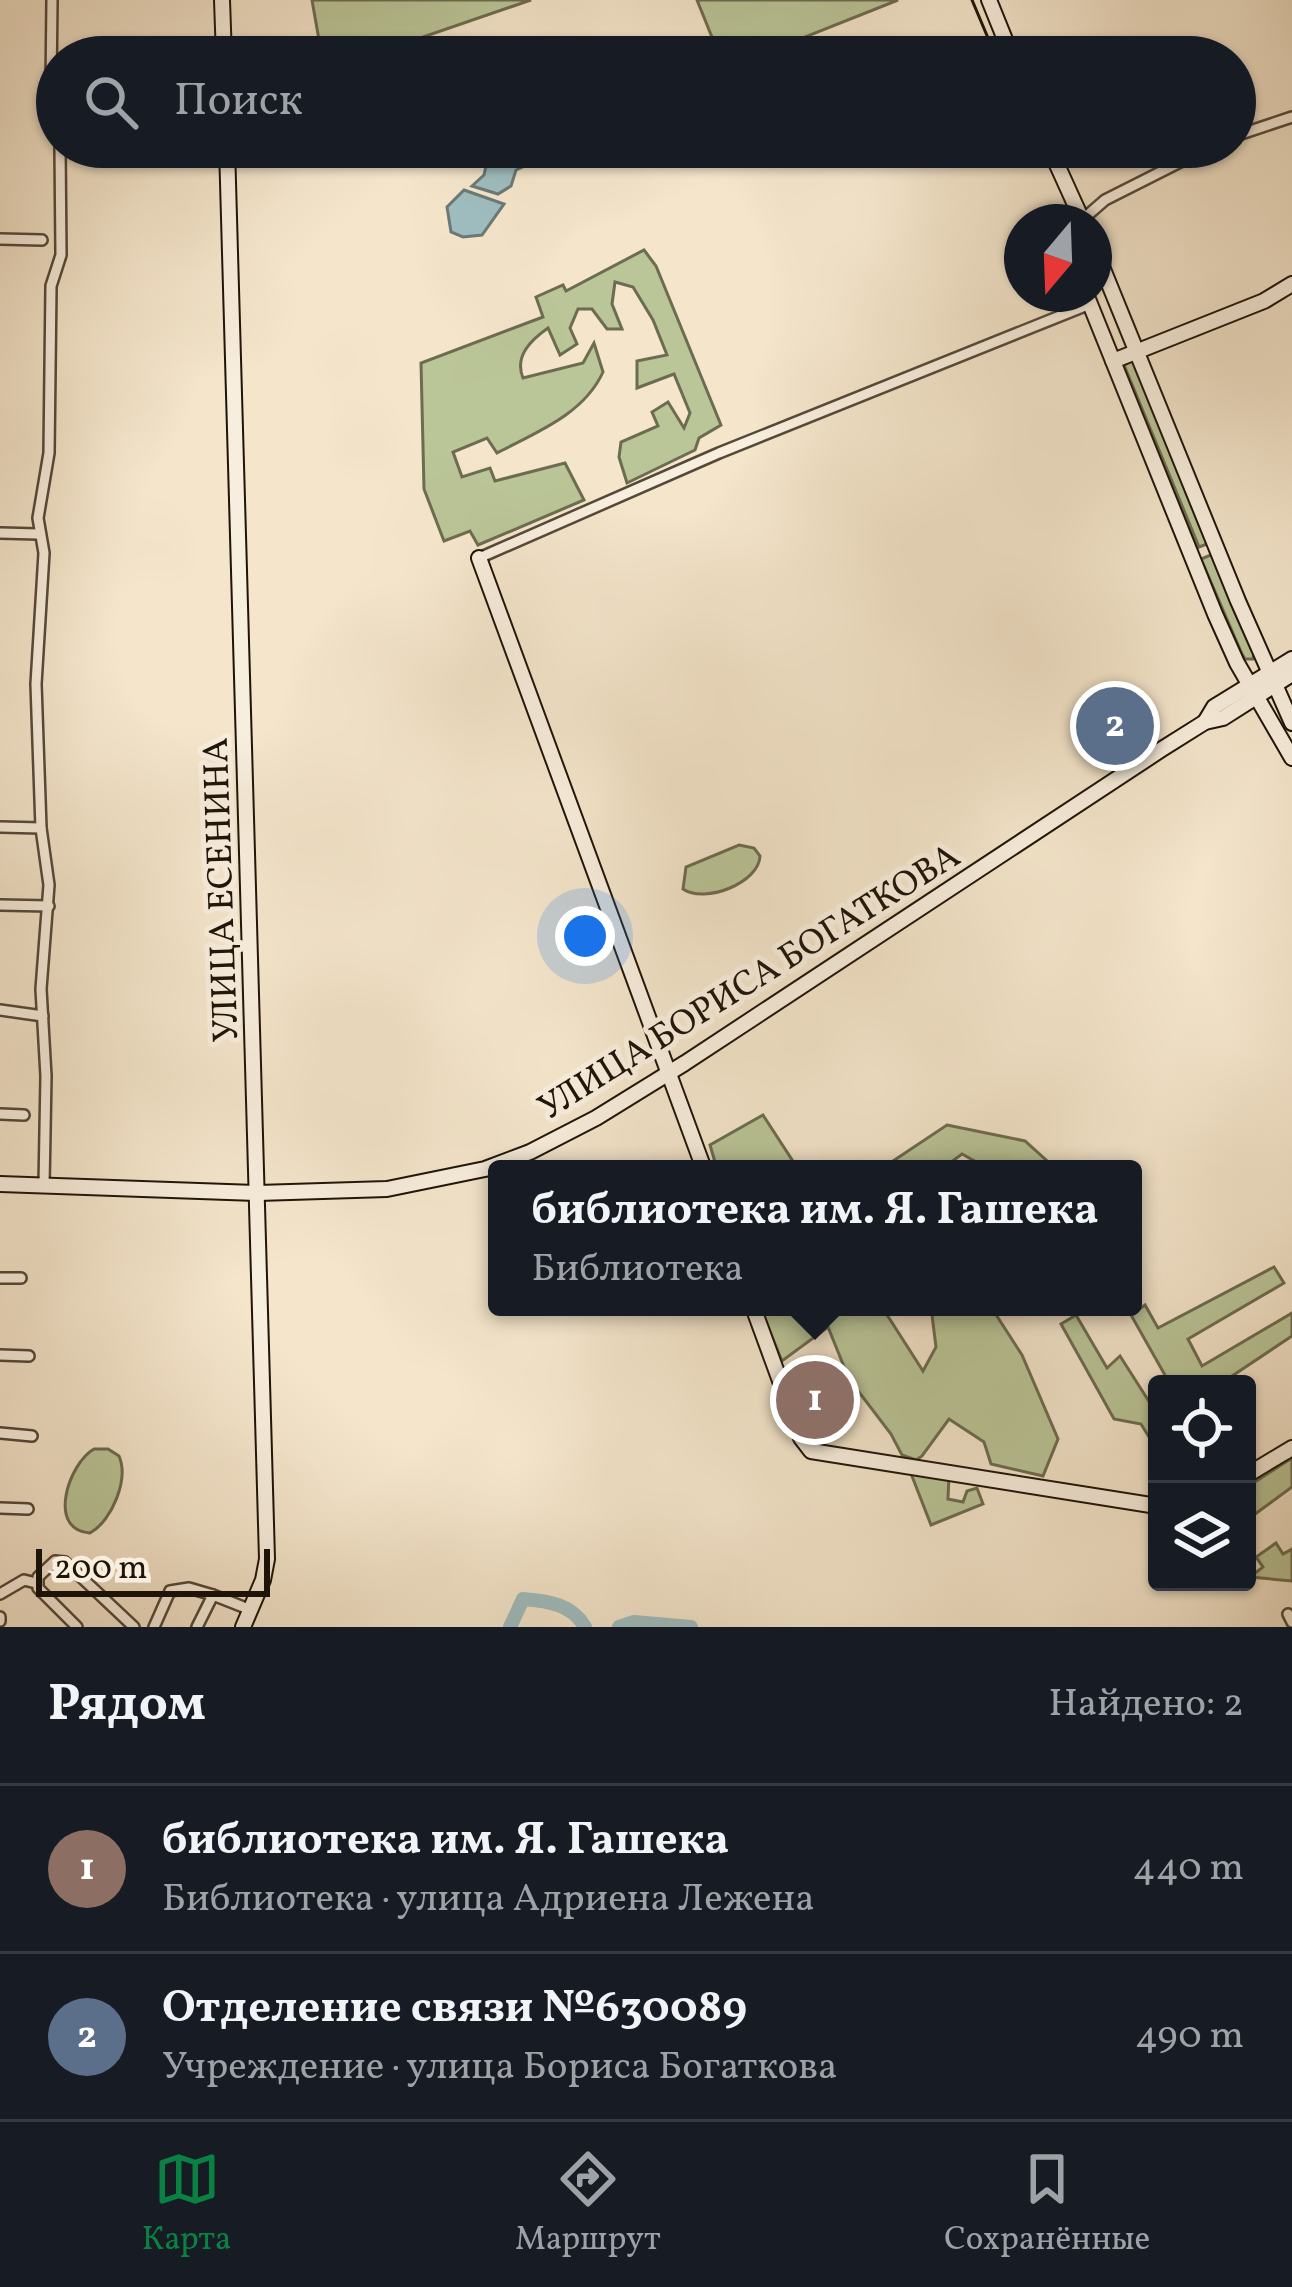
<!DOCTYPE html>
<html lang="ru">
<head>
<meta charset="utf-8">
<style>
	:root { --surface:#171b24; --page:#242831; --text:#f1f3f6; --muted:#9ea1a6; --line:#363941; --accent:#0b8043 }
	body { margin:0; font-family:Vollkorn,serif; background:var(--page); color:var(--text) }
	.controls { position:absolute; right:36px; bottom:36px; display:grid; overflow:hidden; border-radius:12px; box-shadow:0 3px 9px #0004 }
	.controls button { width:108px; height:108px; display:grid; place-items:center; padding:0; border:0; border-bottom:3px solid var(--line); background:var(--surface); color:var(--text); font:60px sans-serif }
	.compass { position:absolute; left:1004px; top:204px; width:108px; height:108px; border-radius:50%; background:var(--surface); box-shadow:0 3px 9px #0004; rotate:199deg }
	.scale { position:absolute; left:36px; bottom:30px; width:234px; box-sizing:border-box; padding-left:12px; border:6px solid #1e1408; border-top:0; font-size:33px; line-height:42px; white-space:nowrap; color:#1e1408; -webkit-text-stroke:9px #f8eedd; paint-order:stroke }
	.you { position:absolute; left:585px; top:936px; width:42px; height:42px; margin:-30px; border:9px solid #fff; border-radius:50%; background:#1a73e8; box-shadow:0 0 0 18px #1a73e833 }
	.badge { display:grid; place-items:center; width:78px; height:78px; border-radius:50%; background:var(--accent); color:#fff; font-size:39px; font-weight:700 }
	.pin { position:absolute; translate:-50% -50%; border:6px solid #fff; box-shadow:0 3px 12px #0006 }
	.popup { position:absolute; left:488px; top:1160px; width:654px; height:156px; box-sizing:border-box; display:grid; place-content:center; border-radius:12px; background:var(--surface); filter:drop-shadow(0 3px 9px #0005); font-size:39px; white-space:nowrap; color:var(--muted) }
	.popup b { font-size:45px; color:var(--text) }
	.popup::after { content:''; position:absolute; left:50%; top:100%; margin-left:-24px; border:24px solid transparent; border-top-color:var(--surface) }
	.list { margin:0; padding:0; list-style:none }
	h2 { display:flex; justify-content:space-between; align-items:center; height:156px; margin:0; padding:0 48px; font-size:51px }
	h2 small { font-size:39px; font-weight:400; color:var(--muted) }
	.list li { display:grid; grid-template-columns:78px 1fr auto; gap:36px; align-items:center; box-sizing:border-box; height:168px; padding:0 48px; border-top:3px solid var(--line) }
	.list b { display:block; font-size:45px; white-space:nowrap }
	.list p { margin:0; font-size:39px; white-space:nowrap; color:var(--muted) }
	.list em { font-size:39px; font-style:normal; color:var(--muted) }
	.icon { flex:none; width:66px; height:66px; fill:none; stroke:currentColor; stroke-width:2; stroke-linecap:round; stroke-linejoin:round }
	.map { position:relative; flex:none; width:1292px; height:1627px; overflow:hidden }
	.search { position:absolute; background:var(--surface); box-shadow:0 3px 9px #0004; left:36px; right:36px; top:36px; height:132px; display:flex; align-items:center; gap:30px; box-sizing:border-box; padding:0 42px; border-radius:66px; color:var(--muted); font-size:45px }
	.sheet { height:492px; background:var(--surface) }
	nav { display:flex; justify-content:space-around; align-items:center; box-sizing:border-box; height:168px; border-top:3px solid var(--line); background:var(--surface); font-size:33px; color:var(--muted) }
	nav a { display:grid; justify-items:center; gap:6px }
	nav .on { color:var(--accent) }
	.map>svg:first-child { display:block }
	.green { fill:#bac598; stroke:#6c6c50; stroke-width:3 }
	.water { fill:#9fbdc0; stroke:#6b7976; stroke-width:3 }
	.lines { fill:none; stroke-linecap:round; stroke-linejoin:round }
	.river { stroke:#9fbdc0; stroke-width:14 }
	.street-casing { stroke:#544839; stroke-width:14 }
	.secondary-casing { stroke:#1e1408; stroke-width:18 }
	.street { stroke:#f8eedd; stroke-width:9 }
	.secondary { stroke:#f8eedd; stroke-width:14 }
	.tram { stroke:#1e1408; stroke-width:3 }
	.labels { text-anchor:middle; stroke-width:10; stroke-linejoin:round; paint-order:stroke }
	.street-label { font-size:36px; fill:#1e1408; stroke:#f8eedd }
</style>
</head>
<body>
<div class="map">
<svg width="1292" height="1627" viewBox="0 0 1292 1627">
	<rect width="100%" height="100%" fill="#f4e5cb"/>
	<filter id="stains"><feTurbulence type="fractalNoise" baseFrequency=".00167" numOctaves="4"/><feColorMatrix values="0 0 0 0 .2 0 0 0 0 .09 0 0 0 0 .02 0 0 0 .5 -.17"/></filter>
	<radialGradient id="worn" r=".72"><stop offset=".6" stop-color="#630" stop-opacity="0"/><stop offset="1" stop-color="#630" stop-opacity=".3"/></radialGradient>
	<g class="green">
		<polygon points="312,0 531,0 365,57 322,57"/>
		<polygon points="697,0 898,0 755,57 720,57"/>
		<path d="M644 250 656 266 721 425 699 438 695 450 627 483 619 457 621 442 658 426 652 412 668 402 684 428 690 413 674 374 637 388V361L667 355 653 320 633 287 615 282 612 304 622 329H607L592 309H578L570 328 577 344 560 355 548 328C531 340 514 356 523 378L583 363 594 343 603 372C584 414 537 432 497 453L487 438 453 452 462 477 490 468 495 481 565 463 584 500 478 545 470 531 444 541 424 489 421 363 543 317 536 297 563 285 566 291Z"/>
		<polygon points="1134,360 1210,543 1199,547 1124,365"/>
		<polygon points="1213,554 1254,653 1253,659 1245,659 1242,654 1201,559"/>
		<path d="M739 845 754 848 760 856C759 883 705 904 683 889L686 867Z"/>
		<polygon points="763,1115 798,1169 717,1169 710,1145"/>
		<polygon points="947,1125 1025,1141 1056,1169 989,1169 962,1154 942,1169 881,1169"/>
		<polygon points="1274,1267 1284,1283 1188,1339 1202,1366 1292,1313 1292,1336 1220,1384 1170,1384 1131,1315 1145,1305 1158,1328"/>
		<polygon points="760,1307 882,1307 923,1371 936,1347 931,1307 991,1307 1022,1355 1058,1439 1043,1476 991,1464 984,1442 949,1419 922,1456 916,1460 902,1455 891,1434 849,1379 828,1327 782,1361"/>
		<polygon points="1076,1315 1107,1368 1120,1356 1157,1414 1157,1450 1141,1424 1114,1419 1061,1324"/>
		<path d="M94 1449H108L119 1456C129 1479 112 1521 90 1533 46 1530 69 1463 94 1449Z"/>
		<polygon points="1292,1458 1292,1487 1247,1520 1247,1487"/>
		<polygon points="910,1471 949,1475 948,1499 963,1502 967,1491 977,1488 983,1504 931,1525"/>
		<polygon points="1276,1543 1283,1554 1292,1549 1292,1581 1250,1577 1263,1567 1256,1557"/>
	</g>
	<g class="water">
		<polygon points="490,147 527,147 524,158 527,165 516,170 511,186 498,194 472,186 484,175"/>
		<polygon points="464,190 504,204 482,235 463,237 451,232 447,207"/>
	</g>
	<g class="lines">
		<g class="river">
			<path d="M510 1627 523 1599C548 1601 572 1604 585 1627"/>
			<polyline points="619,1627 634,1622 691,1627"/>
		</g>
		<g class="street-casing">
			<g id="street">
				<polyline points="52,0 51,87 57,109"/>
				<polyline points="1235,136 1292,117"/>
				<polyline points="1082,220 1105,200 1210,147"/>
				<polyline points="0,239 42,240"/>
				<polyline points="0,533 38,534"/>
				<polyline points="479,558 719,453 1090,304"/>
				<polyline points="0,827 41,828"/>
				<polyline points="0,905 49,906"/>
				<polyline points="0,1010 43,1016"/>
				<polyline points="0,1114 24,1115"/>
				<polyline points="44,1185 46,1076 41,989 49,885 41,828 36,684 44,553 38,518 49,453 51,286 61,255 60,147"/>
				<polyline points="0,1278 21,1278"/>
				<polyline points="0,1355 29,1356"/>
				<polyline points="0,1433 32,1436"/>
				<polyline points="0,1508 28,1509"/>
				<polyline points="0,1594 24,1580 36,1583"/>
				<polyline points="1288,1614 1292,1622"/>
				<polyline points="0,1617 0,1621"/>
				<polyline points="77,1627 38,1588 38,1577 55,1561 65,1562 134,1627"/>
				<polyline points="154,1627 170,1591 189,1588 213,1595"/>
				<polyline points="197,1627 213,1595 251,1610"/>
			</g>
		</g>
		<g class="secondary-casing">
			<g id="secondary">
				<polyline points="222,0 224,57"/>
				<polyline points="989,0 1012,57"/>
				<polyline points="227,147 267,1559 263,1580 243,1627"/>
				<polyline points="1049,147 1083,222"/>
				<polyline points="1094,247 1238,601 1292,723"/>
				<polyline points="1086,294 1215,614 1237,663 1292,758"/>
				<polyline points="1113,361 1264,301 1292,284"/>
				<polyline points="479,558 704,1169"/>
				<polyline points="1205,722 1214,707 1292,659"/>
				<polyline points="0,1184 258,1193 387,1189 485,1169 530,1152 596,1118 685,1063 1162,749 1205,722 1223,718 1292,674"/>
				<polyline points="753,1307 801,1438 811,1451 1157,1506"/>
				<polyline points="1247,1475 1292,1448"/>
			</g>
		</g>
		<use href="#street" class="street"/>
		<use href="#secondary" class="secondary"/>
		<polyline class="tram" points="972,0 996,57"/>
	</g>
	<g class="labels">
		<g class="street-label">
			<text transform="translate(219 890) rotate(-92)" y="13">УЛИЦА ЕСЕНИНА</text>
			<text transform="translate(748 980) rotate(-32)" y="13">УЛИЦА БОРИСА БОГАТКОВА</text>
		</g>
	</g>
	<rect width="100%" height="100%" filter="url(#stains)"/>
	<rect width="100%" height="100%" fill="url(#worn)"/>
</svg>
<div class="controls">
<button><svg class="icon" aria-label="locate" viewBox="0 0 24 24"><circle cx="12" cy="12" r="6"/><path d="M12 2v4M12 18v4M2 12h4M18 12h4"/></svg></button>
<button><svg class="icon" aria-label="layers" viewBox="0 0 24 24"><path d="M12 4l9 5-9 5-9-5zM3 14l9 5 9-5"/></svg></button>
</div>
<svg class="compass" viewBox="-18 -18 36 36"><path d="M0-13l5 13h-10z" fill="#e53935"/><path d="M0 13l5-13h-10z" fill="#9ea1a6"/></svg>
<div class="scale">200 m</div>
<div class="you"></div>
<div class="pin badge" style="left:815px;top:1400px;background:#8d6e63">1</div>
<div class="popup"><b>библиотека им. Я. Гашека</b>Библиотека</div>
<div class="pin badge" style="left:1115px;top:726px;background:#5c6f8a">2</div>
<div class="search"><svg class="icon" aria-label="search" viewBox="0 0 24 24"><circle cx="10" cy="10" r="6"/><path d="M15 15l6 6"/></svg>Поиск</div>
</div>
<section class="sheet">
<h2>Рядом<small>Найдено: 2</small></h2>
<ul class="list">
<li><span class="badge" style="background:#8d6e63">1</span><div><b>библиотека им. Я. Гашека</b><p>Библиотека · улица Адриена Лежена</p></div><em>440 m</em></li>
<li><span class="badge" style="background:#5c6f8a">2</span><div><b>Отделение связи №630089</b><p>Учреждение · улица Бориса Богаткова</p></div><em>490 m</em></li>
</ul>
</section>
<nav>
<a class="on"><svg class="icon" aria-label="map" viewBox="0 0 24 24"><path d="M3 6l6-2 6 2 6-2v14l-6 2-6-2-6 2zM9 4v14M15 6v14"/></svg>Карта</a>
<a><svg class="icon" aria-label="directions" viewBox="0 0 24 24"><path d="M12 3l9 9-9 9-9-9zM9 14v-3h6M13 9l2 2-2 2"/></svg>Маршрут</a>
<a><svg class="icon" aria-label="saved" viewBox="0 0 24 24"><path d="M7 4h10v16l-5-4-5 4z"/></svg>Сохранённые</a>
</nav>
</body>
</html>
